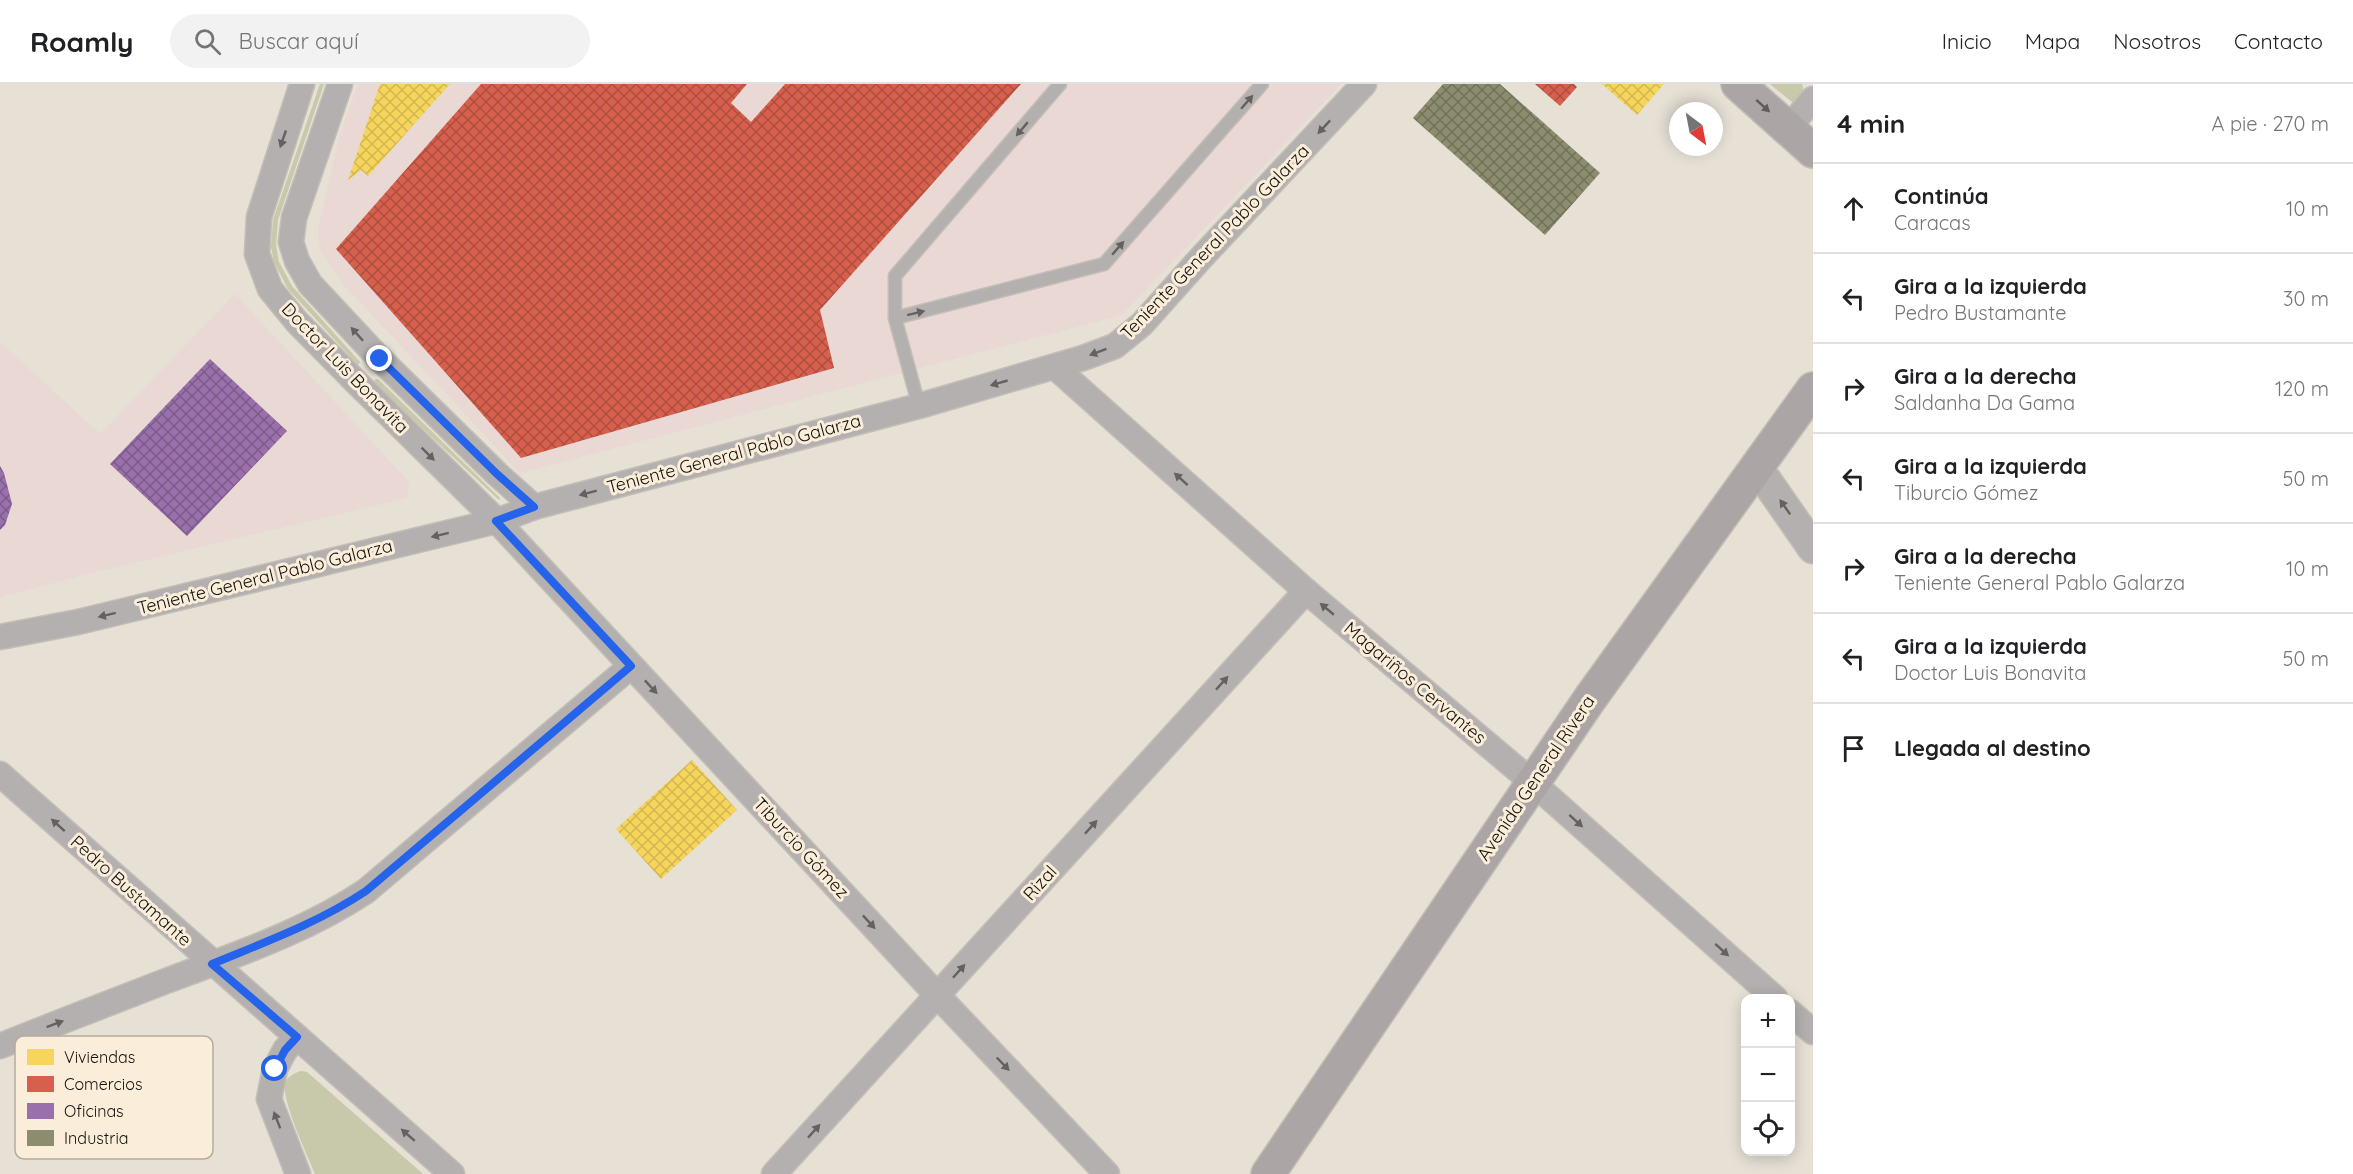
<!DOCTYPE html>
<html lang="es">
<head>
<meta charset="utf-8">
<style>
	:root { --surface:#fff; --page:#f2f2f2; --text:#202124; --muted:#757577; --line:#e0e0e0 }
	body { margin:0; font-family:Quicksand,sans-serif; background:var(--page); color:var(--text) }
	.controls { position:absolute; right:18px; bottom:18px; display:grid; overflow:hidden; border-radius:12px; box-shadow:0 3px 15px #0003 }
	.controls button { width:54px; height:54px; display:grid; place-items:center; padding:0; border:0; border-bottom:2px solid var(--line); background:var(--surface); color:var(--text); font:30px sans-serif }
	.compass { position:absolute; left:1669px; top:18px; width:54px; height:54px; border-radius:50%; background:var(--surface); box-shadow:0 3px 15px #0003; rotate:148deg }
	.stop { position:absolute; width:18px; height:18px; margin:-14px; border:4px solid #2563eb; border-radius:50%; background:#fff }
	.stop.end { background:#2563eb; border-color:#fff; box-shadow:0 2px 6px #0008 }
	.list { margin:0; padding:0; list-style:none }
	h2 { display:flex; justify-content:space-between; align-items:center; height:78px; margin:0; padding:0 24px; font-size:26px }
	h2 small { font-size:20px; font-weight:400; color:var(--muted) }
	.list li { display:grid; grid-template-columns:39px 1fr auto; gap:18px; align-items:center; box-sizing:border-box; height:90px; padding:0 24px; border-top:2px solid var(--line) }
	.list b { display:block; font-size:22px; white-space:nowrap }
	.list p { margin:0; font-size:20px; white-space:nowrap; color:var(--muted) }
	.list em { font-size:20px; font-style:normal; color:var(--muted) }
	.icon { flex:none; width:33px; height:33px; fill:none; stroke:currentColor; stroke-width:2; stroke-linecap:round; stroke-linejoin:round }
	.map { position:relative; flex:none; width:1813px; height:1090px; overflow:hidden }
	header { display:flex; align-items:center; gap:36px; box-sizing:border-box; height:84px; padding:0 30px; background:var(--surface); border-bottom:2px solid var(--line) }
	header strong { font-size:28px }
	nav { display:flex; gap:33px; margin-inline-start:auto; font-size:21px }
	.search { width:420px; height:54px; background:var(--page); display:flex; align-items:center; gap:15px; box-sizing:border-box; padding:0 21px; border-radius:33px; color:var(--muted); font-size:22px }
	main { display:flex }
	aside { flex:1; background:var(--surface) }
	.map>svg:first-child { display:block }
	.commercial { fill:#e9d8d4 }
	.green { fill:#c8c8aa }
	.homes { fill:url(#homes-cross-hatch) }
	.shops { fill:url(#shops-cross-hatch) }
	.offices { fill:url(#offices-cross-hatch) }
	.industry { fill:url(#industry-cross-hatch) }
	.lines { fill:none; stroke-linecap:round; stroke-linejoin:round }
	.service-casing { stroke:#c3beb6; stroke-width:15 }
	.minor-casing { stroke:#c3beb6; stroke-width:27 }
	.tertiary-casing { stroke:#c3beb6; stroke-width:33 }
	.secondary-casing { stroke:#c3beb6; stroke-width:36 }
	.service { stroke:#b4b0b0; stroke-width:12 }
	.minor { stroke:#b4b0b0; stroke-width:24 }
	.tertiary { stroke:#b4b0b0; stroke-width:30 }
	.secondary { stroke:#aba6a5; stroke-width:33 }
	.oneway { fill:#65615e }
	.oneway2 { fill:#605c58 }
	.route { stroke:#2563eb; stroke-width:8 }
	.labels { text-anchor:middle; stroke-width:6; stroke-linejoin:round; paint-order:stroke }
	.street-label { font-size:18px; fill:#16120b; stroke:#faeedb }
	.key { fill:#faeedb; stroke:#b6ac9d; stroke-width:1.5 }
	.key-label { font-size:16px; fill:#16120b }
</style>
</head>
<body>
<header>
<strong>Roamly</strong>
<div class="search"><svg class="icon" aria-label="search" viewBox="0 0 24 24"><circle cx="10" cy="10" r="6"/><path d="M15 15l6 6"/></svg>Buscar aquí</div>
<nav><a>Inicio</a><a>Mapa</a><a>Nosotros</a><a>Contacto</a></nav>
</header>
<main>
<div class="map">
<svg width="1813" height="1090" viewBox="0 0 1813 1090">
	<defs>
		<pattern id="homes-cross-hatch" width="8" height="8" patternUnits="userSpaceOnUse" patternTransform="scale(1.5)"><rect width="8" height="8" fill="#f6d55c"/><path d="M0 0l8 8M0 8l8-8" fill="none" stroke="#d2b64f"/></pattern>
		<pattern id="shops-cross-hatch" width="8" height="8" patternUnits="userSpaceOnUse" patternTransform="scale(1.5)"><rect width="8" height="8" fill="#d6604d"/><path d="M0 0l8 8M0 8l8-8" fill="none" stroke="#ad4e3e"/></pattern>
		<pattern id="offices-cross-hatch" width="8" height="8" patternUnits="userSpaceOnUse" patternTransform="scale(1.5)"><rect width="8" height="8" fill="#9970ab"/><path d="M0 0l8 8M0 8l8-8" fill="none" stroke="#7c5b89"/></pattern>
		<pattern id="industry-cross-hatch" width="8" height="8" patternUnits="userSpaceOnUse" patternTransform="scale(1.5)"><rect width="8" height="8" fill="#8c8c6e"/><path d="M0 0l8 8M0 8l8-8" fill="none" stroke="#717159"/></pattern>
	</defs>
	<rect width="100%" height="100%" fill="#e6e0d5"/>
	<g class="commercial">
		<polygon points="358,0 1341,0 1122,231 520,389 344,201 320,166 318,146 339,53"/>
		<polygon points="235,210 409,398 407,414 91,489 0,513 0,258 100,350"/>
	</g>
	<g class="green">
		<polygon points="320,0 324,0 278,136 276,161 279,178 292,202 360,278 358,281 288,205 274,178 271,163 273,136"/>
		<polygon points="1770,0 1802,0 1804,7 1795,19 1792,18"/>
		<polygon points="375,295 378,295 500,414 499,416 374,299"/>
		<path d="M301 987 307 988 423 1090H315C308 1073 282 1017 285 1001 286 993 294 989 301 987Z"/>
	</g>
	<g class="homes">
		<polygon points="380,0 450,0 368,92 361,86 348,96"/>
		<polygon points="1602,0 1664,0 1637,31"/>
		<polygon points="692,676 737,726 661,795 616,745"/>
	</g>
	<g class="shops">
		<polygon points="481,0 747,0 731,19 751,38 785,0 1021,0 820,226 834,284 521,374 336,165"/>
		<polygon points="1535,0 1574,0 1577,3 1560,22"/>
	</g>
	<g class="offices">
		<polygon points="210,275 287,347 187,452 110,380"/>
		<polygon points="0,382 4,389 12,420 5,441 0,446"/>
	</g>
	<polygon class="industry" points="1443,0 1500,0 1600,89 1545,151 1413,34"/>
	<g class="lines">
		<g class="service-casing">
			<g id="service">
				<polyline points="1060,0 895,192 895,234 1104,180 1262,0"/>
				<polyline points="895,234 919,322"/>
			</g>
		</g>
		<g class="minor-casing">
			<g id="minor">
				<polyline points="302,0 259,133 257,170 270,205 297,238 357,299 497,437 937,911 1107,1090"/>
				<polyline points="340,0 294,134 291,158 297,177 310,200 380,275 497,390 534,423"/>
				<polyline points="1788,44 1813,15"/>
				<polyline points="1055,283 1306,507 1532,698 1775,914"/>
				<polyline points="0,553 78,538 497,437 534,423 919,322 1083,274 1115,262 1142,240 1200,175 1364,0"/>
				<polyline points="0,690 452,1090"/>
				<polyline points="1790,928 1813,948"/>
				<polyline points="297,953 285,966 275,985 269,1015 298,1090"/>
				<path d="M0 962C55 940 111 918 166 897 235 871 305 848 366 807L631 582"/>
				<polyline points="774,1090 1306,507"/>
			</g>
		</g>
		<g class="tertiary-casing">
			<polyline id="tertiary" points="1756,382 1813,464"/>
		</g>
		<g class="secondary-casing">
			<g id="secondary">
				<polyline points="1738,0 1813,67"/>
				<polyline points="1268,1090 1589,616 1813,305"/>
			</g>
		</g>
		<use href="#service" class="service"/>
		<use href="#minor" class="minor"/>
		<use href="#tertiary" class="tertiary"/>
		<use href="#secondary" class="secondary"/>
	</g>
	<defs><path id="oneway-solid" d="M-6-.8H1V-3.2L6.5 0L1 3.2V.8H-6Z" transform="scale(1.5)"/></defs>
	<g class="oneway">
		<use href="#oneway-solid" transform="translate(1247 18) rotate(-49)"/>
		<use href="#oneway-solid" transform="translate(1324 43) rotate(133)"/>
		<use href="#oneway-solid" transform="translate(1022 45) rotate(130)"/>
		<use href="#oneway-solid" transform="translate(283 55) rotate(109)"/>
		<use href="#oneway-solid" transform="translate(1118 164) rotate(-49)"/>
		<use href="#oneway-solid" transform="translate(916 229) rotate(-14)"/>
		<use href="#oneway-solid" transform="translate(357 250) rotate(-132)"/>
		<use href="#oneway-solid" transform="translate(1098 268) rotate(159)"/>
		<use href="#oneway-solid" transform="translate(999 299) rotate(164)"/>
		<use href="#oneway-solid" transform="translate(428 370) rotate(45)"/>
		<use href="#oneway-solid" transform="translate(1181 395) rotate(-138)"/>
		<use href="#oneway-solid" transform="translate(588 409) rotate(165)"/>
		<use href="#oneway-solid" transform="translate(1785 423) rotate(-125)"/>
		<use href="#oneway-solid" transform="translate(440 451) rotate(166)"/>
		<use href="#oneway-solid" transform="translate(1327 525) rotate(-140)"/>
		<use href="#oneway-solid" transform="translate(107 531) rotate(166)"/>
		<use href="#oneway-solid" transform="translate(1222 599) rotate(-48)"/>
		<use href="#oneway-solid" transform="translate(651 603) rotate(47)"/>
		<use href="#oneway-solid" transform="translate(1576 737) rotate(42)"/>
		<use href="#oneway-solid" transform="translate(58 741) rotate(-138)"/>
		<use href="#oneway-solid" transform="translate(1091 743) rotate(-48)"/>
		<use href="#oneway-solid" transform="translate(869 838) rotate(47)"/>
		<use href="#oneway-solid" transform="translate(1722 866) rotate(42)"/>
		<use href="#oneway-solid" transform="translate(959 887) rotate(-48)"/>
		<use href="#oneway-solid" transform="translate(55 940) rotate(-21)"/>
		<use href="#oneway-solid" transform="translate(1003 980) rotate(46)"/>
		<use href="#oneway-solid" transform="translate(277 1036) rotate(-111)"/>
		<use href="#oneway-solid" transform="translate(814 1047) rotate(-48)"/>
		<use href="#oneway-solid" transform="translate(408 1051) rotate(-139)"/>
	</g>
	<use class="oneway2" href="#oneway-solid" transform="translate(1763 22) rotate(42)"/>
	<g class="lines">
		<path class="route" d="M275 985 285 966 297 953 212 880C265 858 318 839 366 807L631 582 496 437 534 423 497 390 380 275"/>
	</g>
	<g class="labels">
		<g class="street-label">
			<text transform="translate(1215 158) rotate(-46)" y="6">Teniente General Pablo Galarza</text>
			<text transform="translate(345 284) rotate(46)" y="6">Doctor Luis Bonavita</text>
			<text transform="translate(734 370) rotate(-15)" y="6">Teniente General Pablo Galarza</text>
			<text transform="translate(265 493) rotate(-14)" y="6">Teniente General Pablo Galarza</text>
			<text transform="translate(1415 599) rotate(40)" y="6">Magariños Cervantes</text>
			<text transform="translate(1536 694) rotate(-56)" y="6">Avenida General Rivera</text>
			<text transform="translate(801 764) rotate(47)" y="6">Tiburcio Gómez</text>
			<text transform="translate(1040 799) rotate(-48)" y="6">Rizal</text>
			<text transform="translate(131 807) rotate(42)" y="6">Pedro Bustamante</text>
		</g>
	</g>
	<rect x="15" y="952" width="198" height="123" rx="9" class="key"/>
	<rect x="27" y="965" width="27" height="16" fill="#f6d55c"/>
	<rect x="27" y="992" width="27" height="16" fill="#d6604d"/>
	<rect x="27" y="1019" width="27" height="16" fill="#9970ab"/>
	<rect x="27" y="1046" width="27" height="16" fill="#8c8c6e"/>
	<g class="key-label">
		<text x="64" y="979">Viviendas</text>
		<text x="64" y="1006">Comercios</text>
		<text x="64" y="1033">Oficinas</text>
		<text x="64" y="1060">Industria</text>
	</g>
</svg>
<div class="controls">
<button>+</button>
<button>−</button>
<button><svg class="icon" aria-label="locate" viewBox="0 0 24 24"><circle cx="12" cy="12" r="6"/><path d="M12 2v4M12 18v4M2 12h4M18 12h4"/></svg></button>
</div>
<svg class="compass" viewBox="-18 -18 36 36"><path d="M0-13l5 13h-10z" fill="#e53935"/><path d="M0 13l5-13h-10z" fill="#757577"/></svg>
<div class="stop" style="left:275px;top:985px"></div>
<div class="stop end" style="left:380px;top:275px"></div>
</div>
<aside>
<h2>4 min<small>A pie · 270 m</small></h2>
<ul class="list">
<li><svg class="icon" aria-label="ahead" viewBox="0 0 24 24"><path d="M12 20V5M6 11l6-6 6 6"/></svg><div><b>Continúa</b><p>Caracas</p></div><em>10 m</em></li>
<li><svg class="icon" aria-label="left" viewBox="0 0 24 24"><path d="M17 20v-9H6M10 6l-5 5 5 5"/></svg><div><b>Gira a la izquierda</b><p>Pedro Bustamante</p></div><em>30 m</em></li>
<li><svg class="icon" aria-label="right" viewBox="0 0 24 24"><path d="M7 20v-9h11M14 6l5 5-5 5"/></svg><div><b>Gira a la derecha</b><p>Saldanha Da Gama</p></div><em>120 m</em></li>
<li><svg class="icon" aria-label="left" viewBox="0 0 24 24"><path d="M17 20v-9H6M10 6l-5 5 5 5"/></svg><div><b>Gira a la izquierda</b><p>Tiburcio Gómez</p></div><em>50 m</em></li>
<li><svg class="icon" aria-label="right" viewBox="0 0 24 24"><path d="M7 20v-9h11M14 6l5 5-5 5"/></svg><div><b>Gira a la derecha</b><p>Teniente General Pablo Galarza</p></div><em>10 m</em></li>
<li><svg class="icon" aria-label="left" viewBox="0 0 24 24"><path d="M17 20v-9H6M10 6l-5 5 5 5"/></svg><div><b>Gira a la izquierda</b><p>Doctor Luis Bonavita</p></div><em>50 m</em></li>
<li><svg class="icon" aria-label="arrive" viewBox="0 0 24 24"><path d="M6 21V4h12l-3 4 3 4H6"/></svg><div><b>Llegada al destino</b></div></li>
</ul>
</aside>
</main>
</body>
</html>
